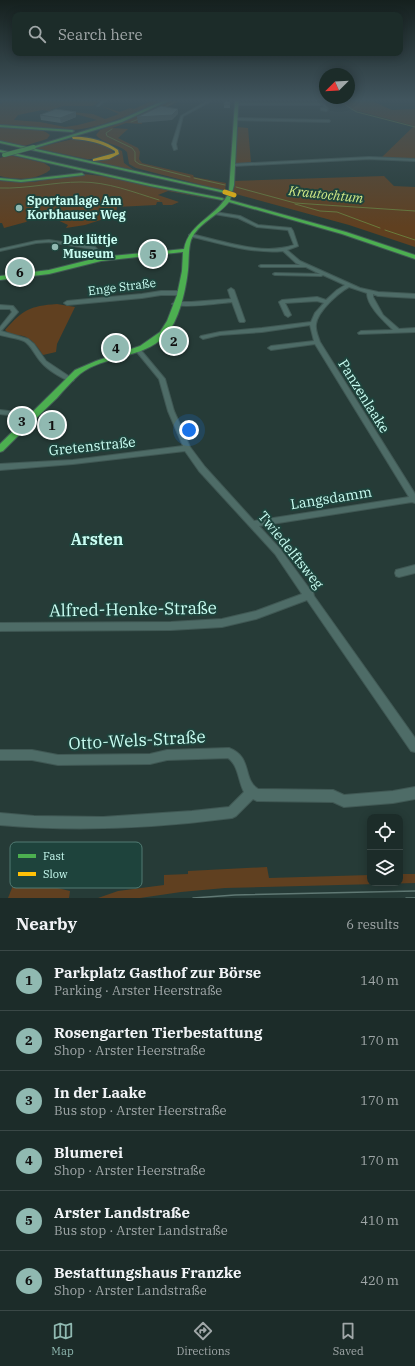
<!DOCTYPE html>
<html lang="en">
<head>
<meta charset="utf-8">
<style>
	:root { --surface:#1c2c29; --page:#293835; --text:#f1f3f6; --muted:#a0a7a8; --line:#3a4846; --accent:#90b9b1 }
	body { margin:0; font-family:"IBM Plex Serif",serif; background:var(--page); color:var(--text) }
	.controls { position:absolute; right:12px; bottom:12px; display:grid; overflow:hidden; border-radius:8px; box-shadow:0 2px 10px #0003 }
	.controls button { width:36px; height:36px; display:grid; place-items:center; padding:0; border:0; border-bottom:1px solid var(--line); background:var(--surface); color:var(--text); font:20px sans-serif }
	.compass { position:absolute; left:319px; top:68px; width:36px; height:36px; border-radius:50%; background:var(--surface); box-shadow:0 2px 10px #0003; rotate:246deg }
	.you { position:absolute; left:189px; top:430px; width:14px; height:14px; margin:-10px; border:3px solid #fff; border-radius:50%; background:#1a73e8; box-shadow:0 0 0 6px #1a73e833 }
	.badge { display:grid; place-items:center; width:26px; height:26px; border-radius:50%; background:var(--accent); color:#111; font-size:13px; font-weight:700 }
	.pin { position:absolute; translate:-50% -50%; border:2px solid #fff; box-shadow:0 1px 4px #0006 }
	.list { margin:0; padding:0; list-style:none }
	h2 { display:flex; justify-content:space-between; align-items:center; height:52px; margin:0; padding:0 16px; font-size:17px }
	h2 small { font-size:13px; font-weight:400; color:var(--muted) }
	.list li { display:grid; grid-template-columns:26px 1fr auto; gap:12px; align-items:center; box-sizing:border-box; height:60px; padding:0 16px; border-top:1px solid var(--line) }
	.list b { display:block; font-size:15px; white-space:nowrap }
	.list p { margin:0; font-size:13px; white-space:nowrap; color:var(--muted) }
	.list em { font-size:13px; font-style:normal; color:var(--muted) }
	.icon { flex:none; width:22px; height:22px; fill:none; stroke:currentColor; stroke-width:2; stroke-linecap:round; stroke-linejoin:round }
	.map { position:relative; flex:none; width:415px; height:898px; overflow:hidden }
	.search { position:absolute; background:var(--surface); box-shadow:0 2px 10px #0003; left:12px; right:12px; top:12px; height:44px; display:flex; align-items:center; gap:10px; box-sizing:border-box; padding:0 14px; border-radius:8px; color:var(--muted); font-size:15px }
	.sheet { height:412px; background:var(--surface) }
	nav { display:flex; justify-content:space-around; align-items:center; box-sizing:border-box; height:56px; border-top:1px solid var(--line); background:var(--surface); font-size:11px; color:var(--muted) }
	nav a { display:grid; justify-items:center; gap:2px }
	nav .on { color:var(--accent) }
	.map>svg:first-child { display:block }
	.green { fill:#604020; fill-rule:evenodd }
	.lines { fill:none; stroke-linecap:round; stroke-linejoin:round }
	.stream { stroke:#6a7b3b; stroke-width:1 }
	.street-casing { stroke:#405854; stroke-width:2 }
	.fast-casing { stroke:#405854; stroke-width:2 }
	.slow-casing { stroke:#405854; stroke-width:2 }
	.street { fill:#4e6c67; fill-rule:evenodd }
	.fast { fill:#4caf50; fill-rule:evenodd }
	.slow { fill:#ffc107; fill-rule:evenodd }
	.tram { stroke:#607974; stroke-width:1.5 }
	.fast-bridge-casing { stroke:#405854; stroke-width:5; stroke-linecap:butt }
	.slow-bridge-casing { stroke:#405854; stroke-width:6; stroke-linecap:butt }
	.fast-bridge { stroke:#4caf50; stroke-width:4 }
	.slow-bridge { stroke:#ffc107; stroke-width:5 }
	.wall { fill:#627b77 }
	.shaded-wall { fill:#506461 }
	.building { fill:#728f8a; stroke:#506461 }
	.poi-dot { fill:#90b9b1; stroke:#1e433c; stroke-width:1.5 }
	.labels { text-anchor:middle; stroke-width:4; stroke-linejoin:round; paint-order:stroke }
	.far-poi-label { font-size:12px; font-weight:bold; fill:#c9fdf2; stroke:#1e433c; text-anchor:start }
	.far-street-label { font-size:12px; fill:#c9fdf2; stroke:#1e433c }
	.far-water-label { font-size:13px; font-style:italic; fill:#d2eb87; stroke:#1e433c }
	.street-label { font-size:14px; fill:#c9fdf2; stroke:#1e433c }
	.quarter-label { font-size:16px; font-weight:bold; fill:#c9fdf2; stroke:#1e433c }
	.near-street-label { font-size:17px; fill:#c9fdf2; stroke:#1e433c }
	.key { fill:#1e433c; stroke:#517b73; stroke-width:1 }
	.key-label { font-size:11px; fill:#c9fdf2 }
</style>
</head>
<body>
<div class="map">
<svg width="415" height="898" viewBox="0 0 415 898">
	<rect width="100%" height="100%" fill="#263b37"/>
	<g class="green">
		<path d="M0 101H100L93 106H63L50 110 93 114 105 119 119 114 101 106 120 112 130 108 134 109 151 101H161C137 112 94 131 67 130 44 130 24 123 0 125V104L3 103ZM42 110 79 115 97 120 78 125 65 127 40 122 14 120 18 115Z"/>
		<path d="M169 101H180L141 120 142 124 126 123 112 128 128 129 118 138 138 148 140 152 139 159 142 163 193 175 194 177 226 183 225 191 136 168 129 164 127 152C119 144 103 144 96 135L100 130 131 119Z"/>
		<polygon points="339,101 372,101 392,110 415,109 415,159 370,157 382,157 414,126 354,110 346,103"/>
		<path d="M5 127C18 128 40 126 50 135L47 139 24 146 0 141V128Z"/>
		<polygon points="237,127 248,128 251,162 234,165"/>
		<path d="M73 139C88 141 105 141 115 154L94 159H87L35 148Z"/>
		<polygon points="116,148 122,151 124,163 134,170 88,160 101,160 119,151"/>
		<path d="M9 155 44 163 50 167V170C36 181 16 180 0 176V158Z"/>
		<polygon points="83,174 102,176 221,201 168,191 158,195 179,202 172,205 163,205 162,202 157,202 156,205 117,207 116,215 85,225 66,228 68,225 49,216 49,213 38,214 31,217 26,222 4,228 2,223 0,223 0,181 34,182 58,177"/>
		<polygon points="384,176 394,186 415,187 415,247 349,225 232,193 233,181"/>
		<path d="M57 304 75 307 57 344 56 352 43 355C38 348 34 341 26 337 19 334 10 336 5 330 23 310 29 306 57 304Z"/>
		<polygon points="267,867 269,878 370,875 370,883 400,883 400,874 415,874 415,883 225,888 181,892 140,898 98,898 118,891 164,885 164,875 188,874 188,871"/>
		<polygon points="16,878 70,891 69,898 8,898"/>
	</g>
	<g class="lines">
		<g class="stream">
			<path d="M339 101C346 104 350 109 357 112L415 127"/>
			<polyline points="163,108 176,101"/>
			<polyline points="131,122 139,119"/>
			<polyline points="112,129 106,133 107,136 132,148 135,152 135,161 139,164 190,177"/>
			<polyline points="194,178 225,185"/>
			<polyline points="236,187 295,203 415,211"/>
			<path d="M0 188C27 189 53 182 81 182 108 182 133 192 159 200"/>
			<polyline points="295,204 320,211 337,212 380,228"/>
			<polyline points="385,230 415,240"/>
		</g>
		<g class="street-casing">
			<g id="street">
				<polygon points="101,101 105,101 99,106 97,106"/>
				<polygon points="207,101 211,101 183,116 176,144 177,149 174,150 172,144 181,116"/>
				<polygon points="237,103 323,103 328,109 326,111 321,110 321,108 325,108 322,105 236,105"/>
				<polygon points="236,118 329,120 330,121 329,122 235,120"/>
				<polygon points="369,157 415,159 415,161 369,159 233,166 231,165 233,164"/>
				<path d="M215 212 240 216 258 225 291 228 293 231 298 246 287 250 300 261 360 288 378 292 415 294V298L378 296 373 294V297L383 315 399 329 415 328V332L359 334 358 333 361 331 393 330C384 321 367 306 367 293L349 287C338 293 318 311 316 324 315 330 318 336 320 342L415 494V503L412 502 259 526 281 550 311 591 313 592 314 596 415 738V752L411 751 307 600 256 619 222 627 171 630 0 631V623L171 622 222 619 256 611 302 594 275 554 199 471 185 451 73 464 0 470V464L73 460 183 446 168 411 159 379 136 351V349H140L165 379 174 411 190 447 205 467 254 521 409 497 315 344 271 350 268 348 271 346 314 341 310 325 262 332 220 335 203 339 200 337 201 336 220 332 262 328 311 322 315 313 324 303 317 301 285 303 291 315 288 317 285 315 279 302 282 300 317 297 326 300 337 290 345 285 323 275 321 276 275 275 273 274 275 273 320 274 306 267H261L259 266 261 265H300L296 263 283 251C251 254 220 243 189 236V235L191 234C222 241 263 256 294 245L288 230 257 227 238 218 214 214 213 213Z"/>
				<polygon points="49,240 95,247 100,252 103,259 99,260 96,254 92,249 49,242 36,243 0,251 0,249 36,241"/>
				<path d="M231 288 234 290 245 321 244 322H240L239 321 232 302C220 303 181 309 172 304L175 302H191L231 299 228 290Z"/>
				<polygon points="161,291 179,291 182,293 179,295 161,295 142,298 67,305 64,303 67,301 142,294"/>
				<path d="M0 305 13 306 18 312 1 331 28 339 34 344 46 361 73 379 74 380 73 381C66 382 47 369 42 363 35 356 32 346 24 341 17 338 7 337 0 335V327L12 312 10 309H0Z"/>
				<polygon points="0,410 34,414 37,416 34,418 0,414"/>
				<polygon points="415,565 415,573 399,577 396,576 395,573 396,570"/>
				<path d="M229 748C253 757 242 779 258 789L333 790 344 795 393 791 415 787V799L393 803 344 807 333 802 257 801 253 799 236 816 232 818C155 828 78 832 0 825V813L34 816 103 817 192 811 229 807 244 792C238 781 239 766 228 758L167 760 150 764 58 765 32 760H0V750H32L58 755 150 754 167 750Z"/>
			</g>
		</g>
		<g class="fast-casing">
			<g id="fast">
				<polygon points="163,101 168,101 122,122 35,148 32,147 120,120"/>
				<path d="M235 101H239L238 109 234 185 230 200 346 232 415 255V259L342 234 229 202C218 216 198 223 191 240 188 250 189 261 188 270 186 289 179 322 165 336 142 359 105 355 80 374 72 381 64 390 57 398 39 415 21 433 3 451L0 452V444L75 370 96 361 140 346 160 332 167 321 177 295 182 271 183 252 101 261 49 274 0 280V276L49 270 101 257 184 249C189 222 219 216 229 192Z"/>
				<polygon points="0,125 72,130 74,131 72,132 0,127"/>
				<polygon points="0,141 225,191 227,192 225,193 0,143"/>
				<polygon points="0,150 150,184 222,198 224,199 222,200 150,186 0,152"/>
				<polygon points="82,173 84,175 21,182 0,180 0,178 21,180"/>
			</g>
		</g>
		<g class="slow-casing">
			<path id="slow" d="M72 137C88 136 105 141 118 150L119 154 109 159 93 161V159L115 153V151C102 143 89 140 73 139Z"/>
		</g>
		<use href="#street" class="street"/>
		<use href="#fast" class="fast"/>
		<use href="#slow" class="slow"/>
		<g class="tram">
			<polyline points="193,898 235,895 415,891"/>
			<polyline points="406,898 415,898"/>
		</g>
		<g class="fast-bridge-casing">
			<polyline id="fast-bridge" points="4,155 34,147"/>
		</g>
		<g class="slow-bridge-casing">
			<polyline id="slow-bridge" points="225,192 234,195"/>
		</g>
		<use href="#fast-bridge" class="fast-bridge"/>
		<use href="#slow-bridge" class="slow-bridge"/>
	</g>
	<g class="wall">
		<rect x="224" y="101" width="6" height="7"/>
		<polygon points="40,115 76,117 61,123 41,120"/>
		<polygon points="161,341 187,342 181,347 172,344 169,347 161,343"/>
	</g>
	<g class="shaded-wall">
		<polygon points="178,109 178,114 172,120 138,123 137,117"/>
		<polygon points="76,112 76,117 61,123 60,118"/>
		<polygon points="187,340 187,342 181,347 181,345"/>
		<polygon points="172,342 172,344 169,347 169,345"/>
	</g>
	<g class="building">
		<rect x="224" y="101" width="6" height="3"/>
		<polygon points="161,106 178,109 172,115 137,117"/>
		<polygon points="56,109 76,112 60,118 40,115"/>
		<polygon points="170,334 187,340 181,345 172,342 169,345 161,341"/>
	</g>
	<linearGradient id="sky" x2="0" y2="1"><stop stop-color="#15201e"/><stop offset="0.44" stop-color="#41555e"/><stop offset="1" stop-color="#41555e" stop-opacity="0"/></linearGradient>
	<rect width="415" height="227" fill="url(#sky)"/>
	<g class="poi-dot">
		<circle cx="19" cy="208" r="4"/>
		<circle cx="55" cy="247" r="4"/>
	</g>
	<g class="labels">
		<g class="far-poi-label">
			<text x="27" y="205">Sportanlage Am<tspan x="27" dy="14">Korbhauser Weg</tspan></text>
			<text x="63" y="244">Dat lüttje<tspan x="63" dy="14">Museum</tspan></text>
		</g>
		<g class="far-street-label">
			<text transform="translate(122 287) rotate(-7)" y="4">Enge Straße</text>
		</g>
		<g class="far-water-label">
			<text transform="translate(326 194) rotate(6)" y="5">Krautochtum</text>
		</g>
		<g class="street-label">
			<text transform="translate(364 396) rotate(58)" y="5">Panzenlaake</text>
			<text transform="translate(92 446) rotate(-6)" y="5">Gretenstraße</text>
			<text transform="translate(331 498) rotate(-9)" y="5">Langsdamm</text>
			<text transform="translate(291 550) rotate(51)" y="5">Twiedelftsweg</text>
		</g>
		<g class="quarter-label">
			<text x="97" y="545">Arsten</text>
		</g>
		<g class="near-street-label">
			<text transform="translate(133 609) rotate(-1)" y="6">Alfred-Henke-Straße</text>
			<text transform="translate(137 740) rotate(-3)" y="6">Otto-Wels-Straße</text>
		</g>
	</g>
	<rect x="10" y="842" width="132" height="46" rx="6" class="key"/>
	<rect x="18" y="854" width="18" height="4" fill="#4caf50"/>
	<rect x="18" y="872" width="18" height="4" fill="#ffc107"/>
	<g class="key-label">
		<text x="43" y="860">Fast</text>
		<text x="43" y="878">Slow</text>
	</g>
</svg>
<div class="controls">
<button><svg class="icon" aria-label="locate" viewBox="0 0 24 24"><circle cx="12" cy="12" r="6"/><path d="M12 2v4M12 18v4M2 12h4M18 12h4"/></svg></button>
<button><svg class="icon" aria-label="layers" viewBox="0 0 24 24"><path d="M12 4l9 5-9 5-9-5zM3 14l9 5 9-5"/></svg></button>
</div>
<svg class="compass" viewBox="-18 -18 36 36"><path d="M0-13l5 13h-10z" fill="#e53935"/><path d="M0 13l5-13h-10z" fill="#a0a7a8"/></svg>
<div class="you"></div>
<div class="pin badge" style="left:52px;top:425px">1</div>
<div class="pin badge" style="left:174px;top:341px">2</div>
<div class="pin badge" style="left:22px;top:421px">3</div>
<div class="pin badge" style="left:116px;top:348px">4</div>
<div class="pin badge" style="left:153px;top:254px">5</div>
<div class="pin badge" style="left:20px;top:272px">6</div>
<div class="search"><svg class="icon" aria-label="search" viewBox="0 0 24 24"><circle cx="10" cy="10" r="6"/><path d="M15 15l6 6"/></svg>Search here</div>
</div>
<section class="sheet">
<h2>Nearby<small>6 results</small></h2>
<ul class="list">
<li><span class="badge">1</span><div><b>Parkplatz Gasthof zur Börse</b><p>Parking · Arster Heerstraße</p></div><em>140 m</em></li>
<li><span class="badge">2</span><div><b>Rosengarten Tierbestattung</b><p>Shop · Arster Heerstraße</p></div><em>170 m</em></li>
<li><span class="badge">3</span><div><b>In der Laake</b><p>Bus stop · Arster Heerstraße</p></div><em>170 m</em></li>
<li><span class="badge">4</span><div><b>Blumerei</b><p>Shop · Arster Heerstraße</p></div><em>170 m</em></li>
<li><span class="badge">5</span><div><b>Arster Landstraße</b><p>Bus stop · Arster Landstraße</p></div><em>410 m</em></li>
<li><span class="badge">6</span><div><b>Bestattungshaus Franzke</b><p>Shop · Arster Landstraße</p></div><em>420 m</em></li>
</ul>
</section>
<nav>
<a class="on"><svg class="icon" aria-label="map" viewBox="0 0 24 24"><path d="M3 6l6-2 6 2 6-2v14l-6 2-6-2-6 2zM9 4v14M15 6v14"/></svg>Map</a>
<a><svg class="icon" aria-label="directions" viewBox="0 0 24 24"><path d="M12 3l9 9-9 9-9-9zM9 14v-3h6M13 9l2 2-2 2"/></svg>Directions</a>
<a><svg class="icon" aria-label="saved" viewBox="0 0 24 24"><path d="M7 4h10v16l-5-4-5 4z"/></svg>Saved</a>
</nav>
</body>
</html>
